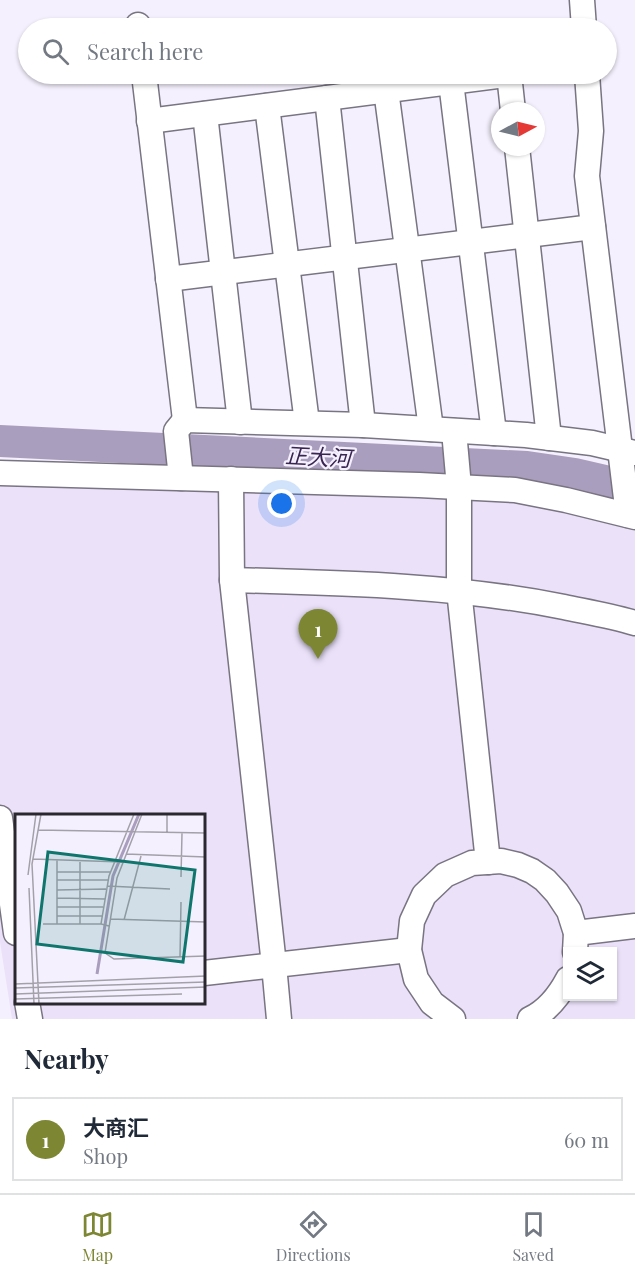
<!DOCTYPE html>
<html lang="en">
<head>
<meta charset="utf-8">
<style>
	:root { --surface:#fff; --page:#f2f2f3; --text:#1f2937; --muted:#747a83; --line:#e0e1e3; --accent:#7d8633 }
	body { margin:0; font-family:"Playfair Display","Noto Sans SC",serif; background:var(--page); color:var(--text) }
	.controls { position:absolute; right:18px; bottom:18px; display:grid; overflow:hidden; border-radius:0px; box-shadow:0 2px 4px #0004 }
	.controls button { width:54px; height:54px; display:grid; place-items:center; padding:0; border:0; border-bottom:2px solid var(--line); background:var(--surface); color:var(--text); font:30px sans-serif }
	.compass { position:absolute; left:491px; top:102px; width:54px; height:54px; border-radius:50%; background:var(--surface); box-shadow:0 2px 4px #0004; rotate:83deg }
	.you { position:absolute; left:282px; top:504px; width:21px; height:21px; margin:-15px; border:4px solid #fff; border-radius:50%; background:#1a73e8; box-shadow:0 0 0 9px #1a73e833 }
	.badge { display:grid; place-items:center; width:39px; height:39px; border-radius:50%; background:var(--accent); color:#fff; font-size:20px; font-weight:700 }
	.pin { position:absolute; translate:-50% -50px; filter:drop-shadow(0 2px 3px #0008) }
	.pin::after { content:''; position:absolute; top:32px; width:21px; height:18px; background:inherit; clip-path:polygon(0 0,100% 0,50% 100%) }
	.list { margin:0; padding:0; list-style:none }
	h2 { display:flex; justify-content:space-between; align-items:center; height:78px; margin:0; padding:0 24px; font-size:26px }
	h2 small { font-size:20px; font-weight:400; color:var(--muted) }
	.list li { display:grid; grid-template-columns:39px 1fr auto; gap:18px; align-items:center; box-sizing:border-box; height:84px; margin:0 12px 12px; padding:0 12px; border:2px solid var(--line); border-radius:0px }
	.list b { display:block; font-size:22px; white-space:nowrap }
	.list p { margin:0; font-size:20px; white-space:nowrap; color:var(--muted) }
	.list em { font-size:20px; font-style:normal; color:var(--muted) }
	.icon { flex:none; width:33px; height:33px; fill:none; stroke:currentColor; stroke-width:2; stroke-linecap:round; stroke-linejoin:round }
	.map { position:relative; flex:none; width:635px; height:1019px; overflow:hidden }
	.search { position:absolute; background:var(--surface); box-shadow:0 2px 4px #0004; left:18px; right:18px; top:18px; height:66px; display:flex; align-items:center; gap:15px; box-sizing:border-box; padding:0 21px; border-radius:33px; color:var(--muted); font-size:22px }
	.sheet { height:174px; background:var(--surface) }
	nav { display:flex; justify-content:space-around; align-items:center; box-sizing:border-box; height:84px; border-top:2px solid var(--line); background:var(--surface); font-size:16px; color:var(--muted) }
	nav a { display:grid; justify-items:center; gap:3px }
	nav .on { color:var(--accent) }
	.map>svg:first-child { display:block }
	.built { fill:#ebe2fa; fill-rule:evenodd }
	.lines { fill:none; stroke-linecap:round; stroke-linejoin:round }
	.river { stroke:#aa9ebe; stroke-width:32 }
	.minor-casing { stroke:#797482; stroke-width:27 }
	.minor { stroke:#fff; stroke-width:24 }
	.labels { text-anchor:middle; stroke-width:4.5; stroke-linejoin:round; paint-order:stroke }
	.water-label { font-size:22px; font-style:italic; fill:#392551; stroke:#f5f0fd }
	.inset-river { fill:none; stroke:#aa9ebe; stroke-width:3 }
	.inset-road { fill:none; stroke:#a4a0aa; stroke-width:1.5 }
	.view { fill:#0f766e; fill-opacity:0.15; stroke:#0f766e; stroke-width:3 }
	.inset-edge { fill:none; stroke:#2a282e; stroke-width:3 }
</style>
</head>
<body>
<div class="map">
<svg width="635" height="1019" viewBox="0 0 635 1019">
	<rect width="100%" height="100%" fill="#f5f0fd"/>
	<path class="built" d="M0 460 420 472 536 484 635 503V1019H12L0 942ZM16 815H204V1002H16ZM568 952H612V996H568Z"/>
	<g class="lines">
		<polyline class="river" points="0,441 527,467 575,474 635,488"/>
		<g class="minor-casing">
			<g id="minor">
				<polyline points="582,0 584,28"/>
				<polyline points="138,25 138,28"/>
				<polyline points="144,74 185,420"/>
				<polyline points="509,74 513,111"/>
				<polyline points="587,74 591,131 587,176 628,515"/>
				<polyline points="451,82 494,433"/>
				<polyline points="386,90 431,429"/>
				<polyline points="327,98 363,425"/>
				<polyline points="267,106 307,423"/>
				<polyline points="205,114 240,422"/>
				<polyline points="149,121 513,74"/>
				<polyline points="517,147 549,438"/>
				<polyline points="168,279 593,227"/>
				<polyline points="454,431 459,487 459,590 488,862"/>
				<polyline points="0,473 419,485 515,490 566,500 635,517"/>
				<polyline points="181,478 176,431 185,420 363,425 526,435 592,443 635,453"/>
				<polyline points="231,479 232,580 274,965 279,1019"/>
				<path d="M232 580C343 583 454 585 564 607 588 612 612 616 635 623"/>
				<polyline points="0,818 16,933"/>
				<polyline points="576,933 635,926"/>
				<polyline points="204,973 409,950"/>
				<polyline points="27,1002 30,1019"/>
				<polyline points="453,1019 432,1003 416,979 409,950 412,921 424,895 445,875 472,863 501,861 518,865 532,871 545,880 557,893 569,911 576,933 575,952"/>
				<path d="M530 1019C547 1011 559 996 568 979"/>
			</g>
		</g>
		<use href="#minor" class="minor"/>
	</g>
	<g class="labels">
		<g class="water-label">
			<text transform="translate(318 457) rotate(3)" y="8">正大河</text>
		</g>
	</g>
	<g transform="translate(15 814)">
		<rect width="190" height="190" fill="#f5f0fd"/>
		<path class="inset-river" d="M82 160 98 62 124 0"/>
		<path class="inset-road" d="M127 0 102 64 90 139 99 145 191 142M152 0V19M23 16 191 19M111 40 191 43M18 45 107 48M42 46V110M42 58H95M13 61 21 0M166 63 167 19M42 66H93M92 72 155 75M14 74 19 190M42 76 91 75M42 84 90 85M42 93H88M42 102H87M95 105 191 108M109 106 126 42M28 110H86M65 110V48M94 112 86 110 94 62 119 0M165 143 166 88M0 170 191 162M0 174 191 168M0 180 191 173M0 185 167 180M24 190 17 50 26 0"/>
		<path class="view" d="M33 38 180 56 168 148 22 130Z"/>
		<rect width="190" height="190" class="inset-edge"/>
	</g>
</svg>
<div class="controls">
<button><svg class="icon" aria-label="layers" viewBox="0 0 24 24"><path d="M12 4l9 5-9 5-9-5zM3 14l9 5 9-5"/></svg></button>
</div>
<svg class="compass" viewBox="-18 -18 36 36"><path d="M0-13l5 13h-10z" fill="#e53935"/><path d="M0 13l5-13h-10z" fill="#747a83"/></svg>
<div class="you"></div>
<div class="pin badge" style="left:318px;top:659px">1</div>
<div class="search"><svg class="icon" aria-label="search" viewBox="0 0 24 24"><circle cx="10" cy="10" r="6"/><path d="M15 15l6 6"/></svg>Search here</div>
</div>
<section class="sheet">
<h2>Nearby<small></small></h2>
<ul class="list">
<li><span class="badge">1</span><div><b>大商汇</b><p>Shop</p></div><em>60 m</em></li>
</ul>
</section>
<nav>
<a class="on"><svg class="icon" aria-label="map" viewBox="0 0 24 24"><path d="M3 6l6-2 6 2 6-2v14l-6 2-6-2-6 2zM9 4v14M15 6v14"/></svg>Map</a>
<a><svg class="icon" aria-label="directions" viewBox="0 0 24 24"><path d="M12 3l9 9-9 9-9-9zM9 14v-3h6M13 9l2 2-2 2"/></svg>Directions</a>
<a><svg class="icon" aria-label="saved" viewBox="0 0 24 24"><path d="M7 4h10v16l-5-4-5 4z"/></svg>Saved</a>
</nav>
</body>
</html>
